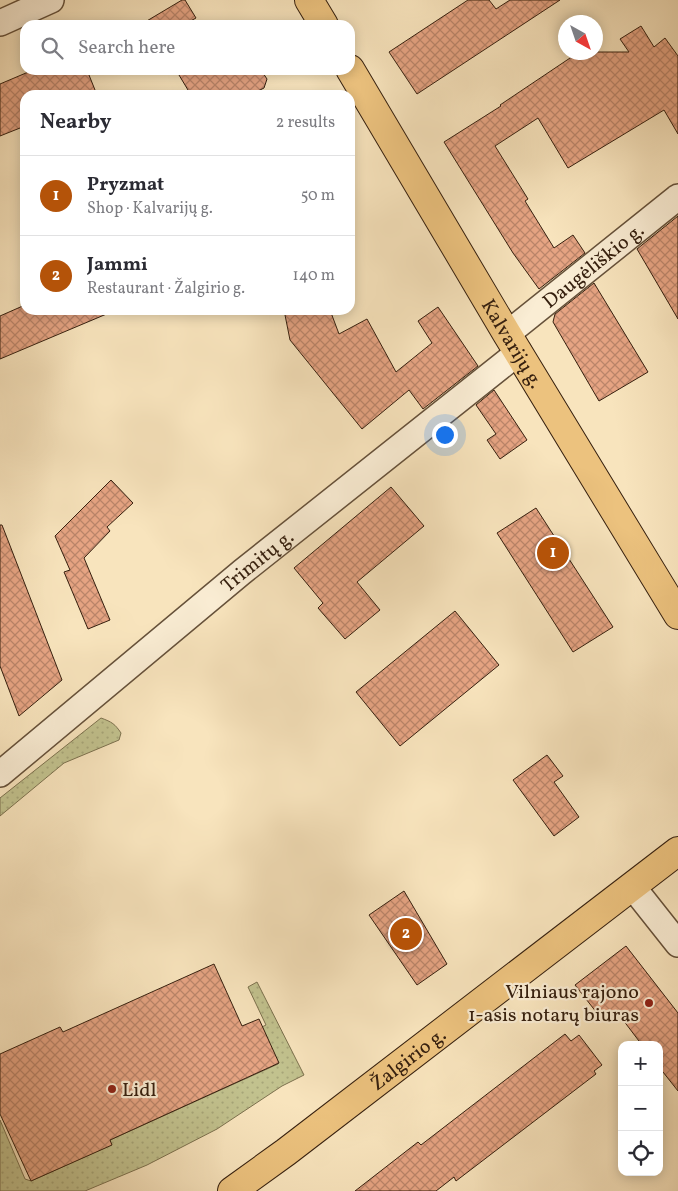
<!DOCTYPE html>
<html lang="en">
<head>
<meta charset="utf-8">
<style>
	:root { --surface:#fff; --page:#f7f7f7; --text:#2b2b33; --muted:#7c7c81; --line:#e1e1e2; --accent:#b45309 }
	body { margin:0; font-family:Vollkorn,serif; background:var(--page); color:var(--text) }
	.controls { position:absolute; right:15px; bottom:15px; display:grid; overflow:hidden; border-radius:10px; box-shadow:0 2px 12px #0003 }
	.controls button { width:45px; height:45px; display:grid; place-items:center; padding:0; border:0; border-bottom:1px solid var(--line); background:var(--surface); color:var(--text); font:25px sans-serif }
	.compass { position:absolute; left:558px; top:15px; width:45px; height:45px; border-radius:50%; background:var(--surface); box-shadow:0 2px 12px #0003; rotate:140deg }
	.you { position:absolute; left:444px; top:434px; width:18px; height:18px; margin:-12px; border:4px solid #fff; border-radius:50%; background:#1a73e8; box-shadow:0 0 0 8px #1a73e833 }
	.badge { display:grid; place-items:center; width:32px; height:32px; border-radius:50%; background:var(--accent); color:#fff; font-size:16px; font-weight:700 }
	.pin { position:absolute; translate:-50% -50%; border:2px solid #fff; box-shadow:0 1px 5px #0006 }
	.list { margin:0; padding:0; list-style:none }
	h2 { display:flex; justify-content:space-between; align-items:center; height:65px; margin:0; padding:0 20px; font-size:21px }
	h2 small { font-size:16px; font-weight:400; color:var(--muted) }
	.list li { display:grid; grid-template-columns:32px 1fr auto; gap:15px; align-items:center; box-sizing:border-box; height:80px; padding:0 20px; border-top:1px solid var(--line) }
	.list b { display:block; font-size:19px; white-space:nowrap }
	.list p { margin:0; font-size:16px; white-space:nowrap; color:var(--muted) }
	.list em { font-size:16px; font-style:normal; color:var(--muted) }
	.icon { flex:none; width:28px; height:28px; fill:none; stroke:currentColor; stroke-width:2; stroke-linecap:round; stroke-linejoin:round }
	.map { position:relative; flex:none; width:678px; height:1191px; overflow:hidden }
	.search { position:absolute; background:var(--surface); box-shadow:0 2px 12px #0003; left:20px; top:20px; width:335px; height:55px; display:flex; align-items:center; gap:12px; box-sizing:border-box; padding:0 18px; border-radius:15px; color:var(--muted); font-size:19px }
	.panel { position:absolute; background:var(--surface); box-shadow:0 2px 12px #0003; left:20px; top:90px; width:335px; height:225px; border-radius:15px }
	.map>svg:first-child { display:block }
	.grass { fill:url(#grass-dots); stroke:#7c714e }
	.building { fill:url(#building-cross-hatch); stroke:#36200f }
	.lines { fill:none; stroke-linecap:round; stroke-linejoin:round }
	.minor-casing { stroke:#66513a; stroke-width:28 }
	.major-casing { stroke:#36200f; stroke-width:30 }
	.minor { stroke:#faedd4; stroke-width:25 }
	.major { stroke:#ecc27e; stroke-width:28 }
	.poi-dot { fill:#8f2418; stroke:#faedd4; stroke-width:2 }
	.labels { text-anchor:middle; stroke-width:4.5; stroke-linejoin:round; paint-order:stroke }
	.street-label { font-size:20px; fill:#36200f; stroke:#faedd4 }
	.poi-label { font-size:20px; fill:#36200f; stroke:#faedd4; text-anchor:end }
</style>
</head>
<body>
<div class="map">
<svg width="678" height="1191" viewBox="0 0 678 1191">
	<defs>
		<pattern id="grass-dots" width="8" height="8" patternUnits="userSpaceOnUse" patternTransform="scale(1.25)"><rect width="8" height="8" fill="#c2c28e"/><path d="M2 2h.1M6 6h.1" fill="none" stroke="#a7a679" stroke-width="1.8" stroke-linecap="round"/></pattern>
		<pattern id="building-cross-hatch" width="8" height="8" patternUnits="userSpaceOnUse" patternTransform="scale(1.25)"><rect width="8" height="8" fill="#e6a483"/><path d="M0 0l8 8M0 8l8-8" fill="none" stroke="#bb856a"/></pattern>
	</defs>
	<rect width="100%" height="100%" fill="#f8e4bd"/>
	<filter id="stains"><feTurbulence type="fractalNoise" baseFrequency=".004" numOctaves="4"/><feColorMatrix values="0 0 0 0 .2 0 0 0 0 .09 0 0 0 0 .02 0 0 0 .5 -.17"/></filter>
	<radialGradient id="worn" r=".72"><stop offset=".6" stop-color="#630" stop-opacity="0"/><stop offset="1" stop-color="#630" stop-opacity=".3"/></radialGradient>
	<g class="grass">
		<path d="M101 718C112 722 115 724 121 733L119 740 64 763 0 816V798Z"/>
		<polygon points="257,982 304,1075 282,1086 217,1129 147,1165 85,1191 0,1191 0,1120 25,1179 31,1181 111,1145 110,1140 278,1064 262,1027 266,1025 248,987"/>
	</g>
	<g class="building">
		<polygon points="182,0 185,0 196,18 183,25 140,25"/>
		<polygon points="468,0 489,0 496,9 510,0 560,0 417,94 389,52"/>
		<polygon points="641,26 654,47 665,38 678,56 678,134 664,110 568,168 538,118 495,146 528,199 525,201 554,248 573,235 585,253 539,289 513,253 444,142 501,106 500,105 579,52 629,52 620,39"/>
		<polygon points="33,70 87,70 97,95 25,95 25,126 0,136 0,84"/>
		<polygon points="176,70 261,70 267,79 264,88 256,92 247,91 240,95 191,95"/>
		<polygon points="678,216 678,319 637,249"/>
		<polygon points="594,283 648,372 599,401 553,322 555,314"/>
		<polygon points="25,305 25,310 116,310 0,359 0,316"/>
		<polygon points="438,307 478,366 423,409 409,390 362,429 290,340 284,310 330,310 339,334 367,319 396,372 432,343 418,321"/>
		<polygon points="494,390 527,440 500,459 487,440 496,434 476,405"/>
		<polygon points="111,480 133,503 107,527 110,531 84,558 110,620 88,629 64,572 70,570 55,536"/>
		<polygon points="391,487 424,526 357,582 380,610 345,639 318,608 323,603 294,568"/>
		<polygon points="536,508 613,627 573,652 497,533"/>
		<polygon points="0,525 2,525 62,680 19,716 0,666"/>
		<polygon points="455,611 499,665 400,746 356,692"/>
		<polygon points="547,755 563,776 554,782 579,817 554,836 513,780"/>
		<polygon points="404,891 447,964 417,985 369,915"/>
		<polygon points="626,946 678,1013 678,1091 659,1067 659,1045 642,1045 617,1012 604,1022 575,985"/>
		<polygon points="214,964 242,1026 259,1019 279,1063 110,1140 112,1145 31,1181 0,1114 0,1054 60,1027 63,1032"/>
		<polygon points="565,1034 571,1041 579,1035 602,1065 594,1071 596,1074 456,1181 454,1177 436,1191 355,1191 418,1142 421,1145"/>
	</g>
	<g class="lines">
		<g class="minor-casing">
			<g id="minor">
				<polyline points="0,23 51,0"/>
				<path id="s1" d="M507 334 678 197"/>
				<path id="s2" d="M0 774 242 572 519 352"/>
				<polyline points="632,886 678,944"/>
			</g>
		</g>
		<g class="major-casing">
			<g id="major">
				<polyline points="309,0 324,25"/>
				<path id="s3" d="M350 69 507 334 678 615"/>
				<path id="s4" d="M232 1191 286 1152 678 851"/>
			</g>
		</g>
		<use href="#minor" class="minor"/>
		<use href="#major" class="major"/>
	</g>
	<g class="poi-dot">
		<circle cx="649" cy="1003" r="5"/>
		<circle cx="112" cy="1089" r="5"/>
	</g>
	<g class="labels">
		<g class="street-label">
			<text dy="7" stroke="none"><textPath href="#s1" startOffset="110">Daugėliškio g.</textPath></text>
			<text dy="7" stroke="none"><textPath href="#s3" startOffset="319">Kalvarijų g.</textPath></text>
			<text dy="7" stroke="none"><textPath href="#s2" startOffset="334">Trimitų g.</textPath></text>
			<text dy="7" stroke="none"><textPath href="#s4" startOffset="220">Žalgirio g.</textPath></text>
		</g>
		<g class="poi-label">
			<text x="639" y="998">Vilniaus rajono<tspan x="639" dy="23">1-asis notarų biuras</tspan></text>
			<text x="122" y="1096" text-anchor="start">Lidl</text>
		</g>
	</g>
	<rect width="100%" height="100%" filter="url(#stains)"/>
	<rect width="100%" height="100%" fill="url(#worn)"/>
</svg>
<div class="controls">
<button>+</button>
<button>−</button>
<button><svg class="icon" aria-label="locate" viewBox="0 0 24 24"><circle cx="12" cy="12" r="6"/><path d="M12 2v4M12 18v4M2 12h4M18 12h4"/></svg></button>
</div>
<svg class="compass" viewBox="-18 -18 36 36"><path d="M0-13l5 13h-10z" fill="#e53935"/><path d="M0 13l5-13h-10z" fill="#7c7c81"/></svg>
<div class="you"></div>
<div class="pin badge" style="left:553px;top:553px">1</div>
<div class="pin badge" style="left:406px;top:934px">2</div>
<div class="search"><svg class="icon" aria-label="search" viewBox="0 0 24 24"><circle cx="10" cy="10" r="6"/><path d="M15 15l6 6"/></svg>Search here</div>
<section class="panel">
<h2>Nearby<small>2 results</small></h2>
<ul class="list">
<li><span class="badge">1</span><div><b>Pryzmat</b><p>Shop · Kalvarijų g.</p></div><em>50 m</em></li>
<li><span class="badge">2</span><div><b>Jammi</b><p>Restaurant · Žalgirio g.</p></div><em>140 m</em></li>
</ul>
</section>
</div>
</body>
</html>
